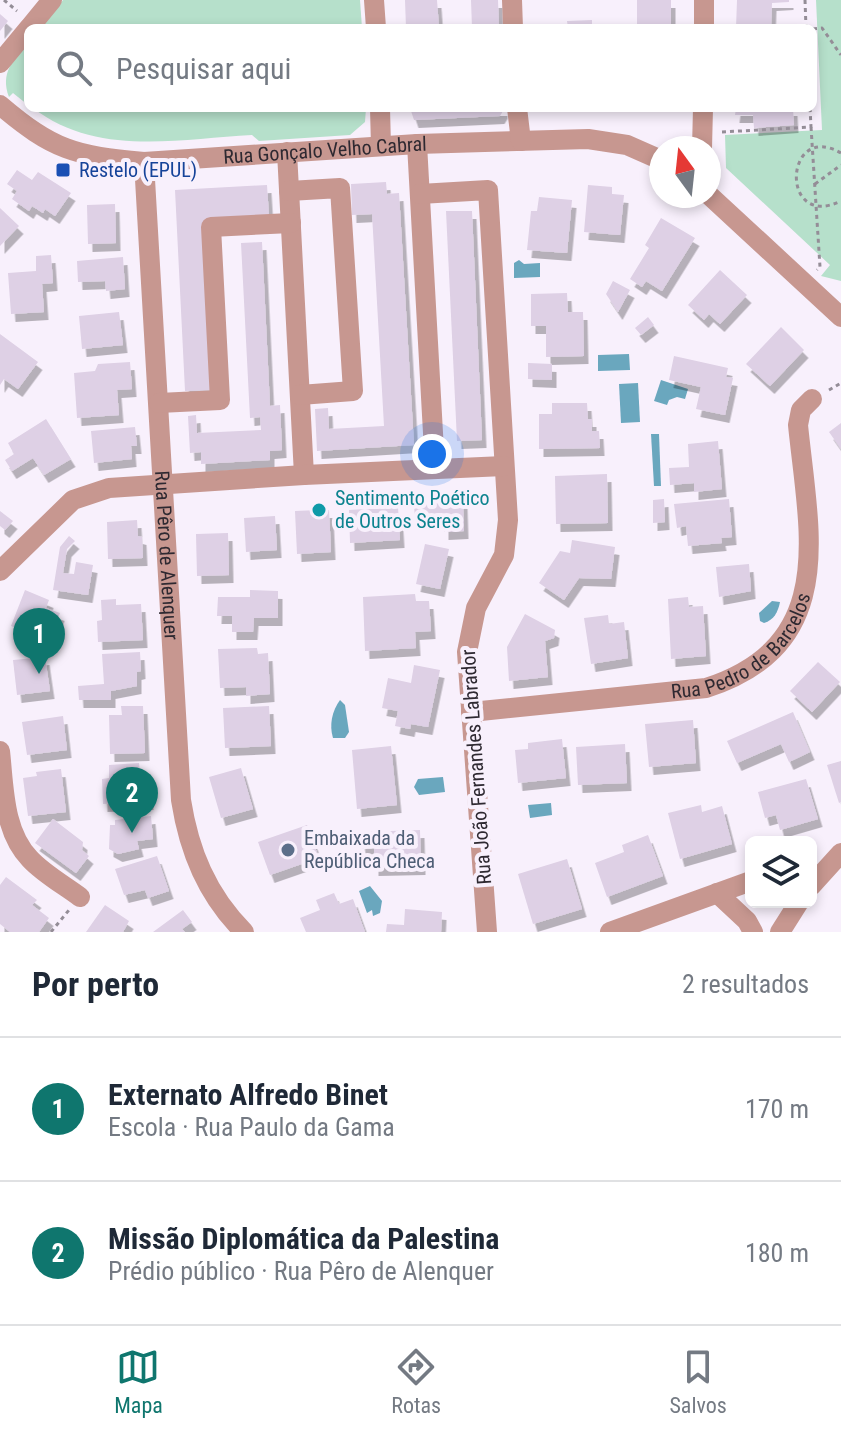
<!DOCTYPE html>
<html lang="pt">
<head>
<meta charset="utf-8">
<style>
	:root { --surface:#fff; --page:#f6f6f7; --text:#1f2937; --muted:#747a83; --line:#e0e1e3; --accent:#0f766e }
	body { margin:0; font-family:"Roboto Condensed",sans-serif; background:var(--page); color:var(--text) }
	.controls { position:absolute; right:24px; bottom:24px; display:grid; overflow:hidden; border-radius:12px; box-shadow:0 4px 12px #0003 }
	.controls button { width:72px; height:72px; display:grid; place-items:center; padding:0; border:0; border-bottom:2px solid var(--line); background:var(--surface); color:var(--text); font:40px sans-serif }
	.compass { position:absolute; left:649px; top:136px; width:72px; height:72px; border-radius:50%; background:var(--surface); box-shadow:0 4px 12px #0003; rotate:345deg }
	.you { position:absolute; left:432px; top:454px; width:28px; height:28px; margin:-20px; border:6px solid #fff; border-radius:50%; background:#1a73e8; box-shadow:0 0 0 12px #1a73e833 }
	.badge { display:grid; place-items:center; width:52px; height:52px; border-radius:50%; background:var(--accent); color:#fff; font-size:26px; font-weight:700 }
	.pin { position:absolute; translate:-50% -66px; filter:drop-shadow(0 2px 4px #0008) }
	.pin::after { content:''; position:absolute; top:42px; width:28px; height:24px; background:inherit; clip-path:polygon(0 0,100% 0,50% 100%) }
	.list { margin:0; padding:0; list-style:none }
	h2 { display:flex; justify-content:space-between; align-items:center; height:104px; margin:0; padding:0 32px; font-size:34px }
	h2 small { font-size:26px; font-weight:400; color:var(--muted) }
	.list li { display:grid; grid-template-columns:52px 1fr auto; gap:24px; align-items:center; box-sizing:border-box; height:144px; padding:0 32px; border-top:2px solid var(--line) }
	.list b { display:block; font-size:30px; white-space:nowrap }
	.list p { margin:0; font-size:26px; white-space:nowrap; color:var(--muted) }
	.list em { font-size:26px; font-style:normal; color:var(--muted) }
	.icon { flex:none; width:44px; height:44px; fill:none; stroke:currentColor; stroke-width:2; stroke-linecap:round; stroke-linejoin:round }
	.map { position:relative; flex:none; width:841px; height:932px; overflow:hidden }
	.search { position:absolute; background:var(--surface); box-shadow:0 4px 12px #0003; left:24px; right:24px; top:24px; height:88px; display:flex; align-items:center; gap:20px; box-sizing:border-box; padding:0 28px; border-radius:12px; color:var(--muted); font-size:30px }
	.sheet { height:392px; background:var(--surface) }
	nav { display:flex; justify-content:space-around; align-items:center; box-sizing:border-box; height:112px; border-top:2px solid var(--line); background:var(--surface); font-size:22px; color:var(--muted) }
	nav a { display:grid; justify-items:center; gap:4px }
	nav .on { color:var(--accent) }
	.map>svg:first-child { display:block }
	.green { fill:#b6e0cb }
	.water { fill:#6aa7be }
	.building { fill:#ded0e5; filter:url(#shadow) }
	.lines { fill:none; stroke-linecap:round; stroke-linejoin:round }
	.path { stroke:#948d97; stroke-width:3; stroke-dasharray:4 4; stroke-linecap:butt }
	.minor { stroke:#c79790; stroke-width:20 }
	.transit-dot { fill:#1a4fb4; stroke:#f8f0fc; stroke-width:3 }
	.culture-dot { fill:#0f9aa8; stroke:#f8f0fc; stroke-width:3 }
	.service-dot { fill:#5c6f8a; stroke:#f8f0fc; stroke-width:3 }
	.labels { text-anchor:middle; stroke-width:8; stroke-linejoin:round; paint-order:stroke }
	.street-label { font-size:20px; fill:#2e2931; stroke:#f8f0fc }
	.transit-label { font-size:20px; fill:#164399; stroke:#f8f0fc; text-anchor:start }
	.culture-label { font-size:20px; fill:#0d838f; stroke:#f8f0fc; text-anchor:start }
	.service-label { font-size:20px; fill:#4e5e75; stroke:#f8f0fc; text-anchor:start }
</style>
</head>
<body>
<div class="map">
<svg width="841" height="932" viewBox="0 0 841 932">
	<defs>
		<filter id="shadow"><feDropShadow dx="4.5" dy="8" stdDeviation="0" flood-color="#0004"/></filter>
	</defs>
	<rect width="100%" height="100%" fill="#f8f0fc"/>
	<g class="green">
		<polygon points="63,0 360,0 362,28 40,28"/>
		<polygon points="816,0 841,0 841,281 821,276 830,265 726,168 725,135 822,130"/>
		<path d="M28 42V105L13 93 9 97C0 73 13 60 28 42Z"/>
		<path d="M33 108H366L365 122 350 135 259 141 252 135C178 139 96 157 33 108Z"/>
	</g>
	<g class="water">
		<polygon points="519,260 524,264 540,263 540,277 514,278 514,263"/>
		<polygon points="629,354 630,370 598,371 598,355"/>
		<polygon points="661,380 688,389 685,399 677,397 669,400 667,405 654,401"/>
		<polygon points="638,383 640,422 621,423 619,384"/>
		<polygon points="651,434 659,434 661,486 654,486"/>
		<path d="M772 601 780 602C778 612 774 620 764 623L760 621 759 613Z"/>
		<path d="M340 700 345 705 349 732 345 738H333C329 725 332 711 340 700Z"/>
		<polygon points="443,777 445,792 419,795 414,787 418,779"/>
		<polygon points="551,803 552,815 530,818 528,805"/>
		<polygon points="370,886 382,901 380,913 373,916 372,910 367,913 359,891"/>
	</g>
	<g class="building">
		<polygon points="405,0 437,0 439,28 406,28"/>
		<polygon points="471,0 498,0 499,28 472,28"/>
		<rect x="637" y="0" width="34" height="28"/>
		<polygon points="737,0 789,0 789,2 772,3 771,28 736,28"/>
		<polygon points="0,14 8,21 0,31"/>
		<polygon points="592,20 592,28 568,28 567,21"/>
		<polygon points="410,108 503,108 503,111 500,116 414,120"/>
		<polygon points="736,108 793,108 794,125 754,128 753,115 735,115"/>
		<polygon points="17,170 32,180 38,172 71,193 55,216 45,209 43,213 32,206 29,211 12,199 17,191 7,184"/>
		<polygon points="386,182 387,194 399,193 414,445 317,451 315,409 328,408 329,429 384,426 372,214 352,215 351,184"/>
		<polygon points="267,185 269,217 204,221 213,390 185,391 175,190"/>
		<polygon points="588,185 612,187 612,194 624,195 620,235 584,232"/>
		<polygon points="539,197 572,200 567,253 527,250 531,211 537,211"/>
		<polygon points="115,204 116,243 88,244 87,205"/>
		<polygon points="0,208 19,226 0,246"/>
		<polygon points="446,211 472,211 482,440 457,441"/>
		<polygon points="661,218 695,238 662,291 646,281 642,287 630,279 649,248 645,245"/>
		<polygon points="262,242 270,406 280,405 282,450 270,451 270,460 201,464 201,452 190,453 188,416 196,415 197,433 261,430 260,417 250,418 241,243"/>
		<polygon points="51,255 53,283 42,284 44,312 11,314 8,273 36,271 36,256"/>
		<polygon points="123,257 125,289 106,291 105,281 78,282 77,261"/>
		<polygon points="720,270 747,295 720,324 709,314 704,320 688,305"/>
		<polygon points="613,281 630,290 618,312 606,294"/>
		<polygon points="567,293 568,312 583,312 584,356 546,357 546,326 531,326 531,294"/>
		<polygon points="119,312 123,345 82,349 79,316"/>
		<polygon points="648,317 654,325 641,335 635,328"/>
		<polygon points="781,327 804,350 770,386 746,364"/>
		<polygon points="0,334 38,362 18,389 4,379 0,385"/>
		<polygon points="674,356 728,368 726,377 733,378 725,415 696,409 701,387 669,380"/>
		<polygon points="130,362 132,389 117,390 119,415 77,418 74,373 95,371 98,364"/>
		<polygon points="528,363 552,364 552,380 528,379"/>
		<polygon points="552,403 587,403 588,419 592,419 592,431 599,431 600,448 539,449 539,414 552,414"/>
		<polygon points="46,419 71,459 44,475 33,458 12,471 5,460 14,454 8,443"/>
		<polygon points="841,423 841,449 829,432"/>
		<polygon points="135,427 137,446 131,446 132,459 94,463 91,431"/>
		<polygon points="718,441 722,489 694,492 694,483 670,485 669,468 689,467 688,444"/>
		<polygon points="607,474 608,523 556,524 555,476"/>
		<polygon points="664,499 665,522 653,523 653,500"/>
		<polygon points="729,499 732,537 721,538 722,543 688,546 686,526 677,528 674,504"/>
		<polygon points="463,500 464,531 444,532 444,520 415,522 414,503"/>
		<polygon points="398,507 400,540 350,543 349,510"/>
		<polygon points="319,510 329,510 331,552 297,554 295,511"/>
		<polygon points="0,511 13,521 5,530 0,526"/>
		<polygon points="275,516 277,550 246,552 244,518"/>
		<polygon points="137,520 138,536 142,537 143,558 108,559 107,522"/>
		<polygon points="228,533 229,575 197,576 196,534"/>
		<polygon points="69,536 75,541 67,549 63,573 74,574 76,562 93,565 88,595 53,590 60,547"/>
		<polygon points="572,540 615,547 611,579 579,578 564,600 539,583 560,551 570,553"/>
		<polygon points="425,544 449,549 440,589 416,584"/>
		<polygon points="749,564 751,591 719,597 716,567"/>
		<polygon points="25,590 49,600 46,608 60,613 49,641 11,626"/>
		<polygon points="250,590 278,591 278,618 254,618 253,632 232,632 232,616 217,616 218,597 250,597"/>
		<polygon points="415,594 416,601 429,601 431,631 415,632 416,648 365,651 363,597"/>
		<polygon points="688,597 689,607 703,606 706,656 671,659 668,599"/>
		<polygon points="116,599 116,605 141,604 143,640 98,642 97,621 102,620 101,600"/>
		<polygon points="525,614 555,630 554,638 545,641 548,677 509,681 507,647"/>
		<polygon points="608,615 609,624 624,622 628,658 591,664 584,618"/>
		<polygon points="257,648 258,654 268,653 270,694 246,696 246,687 220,688 218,649"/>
		<polygon points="140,652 141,671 137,672 137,686 111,691 111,700 79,700 78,686 104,684 102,654"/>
		<polygon points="45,657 50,691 17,695 13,660"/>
		<polygon points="818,662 840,682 812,712 790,691"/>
		<polygon points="414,665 440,670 428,727 411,724 410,729 395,726 398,711 382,708 388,678 411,683"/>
		<polygon points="121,706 143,706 145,753 110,754 109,715 122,715"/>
		<polygon points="269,706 271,746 225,748 223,708"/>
		<polygon points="793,712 810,752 789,762 781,744 737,763 727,741"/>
		<polygon points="63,716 67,750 27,755 22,722"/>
		<polygon points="693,720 696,763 649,767 645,724"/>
		<polygon points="562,739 566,778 518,783 515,750 528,749 528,743"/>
		<polygon points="625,744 627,783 578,785 576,747"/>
		<polygon points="391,746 397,805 357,809 352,750"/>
		<polygon points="841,761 841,802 839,803 827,765"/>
		<polygon points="139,763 140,773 148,773 149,802 103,804 102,779 109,778 109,765"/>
		<polygon points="241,768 253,809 221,818 209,777"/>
		<polygon points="61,769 66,812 28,816 23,778 37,776 36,772"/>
		<polygon points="806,779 818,819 780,830 776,815 765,818 758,792"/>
		<polygon points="701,805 702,812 722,806 732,844 680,859 668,813"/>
		<polygon points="151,816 153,839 137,841 139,849 118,854 109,849 110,825 115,825 115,820"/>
		<polygon points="53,819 83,842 82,850 89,856 76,873 35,843"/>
		<polygon points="307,825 319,858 270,875 258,842"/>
		<polygon points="420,830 421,867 374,868 374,848 361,849 360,832"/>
		<polygon points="648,835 663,876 607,897 595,863 624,852 622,845"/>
		<polygon points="157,856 169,891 148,898 145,890 124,895 115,869"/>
		<polygon points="567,859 582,909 533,924 518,874"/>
		<polygon points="6,877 37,900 32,905 49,918 39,932 10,932 0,924 0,885"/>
		<polygon points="334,893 339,904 353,899 365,932 306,932 300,918 320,910 316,900"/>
		<polygon points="105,905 129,921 123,932 86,932"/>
		<polygon points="405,909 442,912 441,932 386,932 387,924 404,925"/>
		<polygon points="183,910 192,922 182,929 185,932 153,932"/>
	</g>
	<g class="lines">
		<g class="path">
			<polyline points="4,0 17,11"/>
			<polyline points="805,0 806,28"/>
			<polyline points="813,29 822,28 841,55"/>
			<polyline points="811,127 820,267 817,270"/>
			<polyline points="722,132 811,127 810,108"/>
			<path d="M841 153C784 120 779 231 841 201"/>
			<polyline points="815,184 841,165"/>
			<polyline points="829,390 841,383"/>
			<polyline points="51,932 69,910"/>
		</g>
		<g class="minor">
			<polyline points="374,0 376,28"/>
			<polyline points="512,0 513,28"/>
			<polyline points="29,28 52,0"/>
			<polyline points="704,28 704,0"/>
			<polyline points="0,63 28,29"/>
			<path id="s1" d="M0 105C53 150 75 156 144 162L417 144 588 139 627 145 661 160"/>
			<polyline points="380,108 381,146"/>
			<polyline points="517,108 521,141"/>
			<polyline points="417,144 435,469"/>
			<polyline points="702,148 703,108"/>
			<polyline points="287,152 304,475"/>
			<path id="s2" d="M144 162 181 800C189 851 207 895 244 932"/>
			<polyline points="289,191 340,188 353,391 300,395"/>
			<polyline points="420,194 488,190 508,520 504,555 476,608 467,652 487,932"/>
			<polyline points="709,195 841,317"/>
			<polyline points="159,403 220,400 211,227 291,223"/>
			<polyline points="0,571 73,500 109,488 304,475 504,466"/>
			<path id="s3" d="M471 712 706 688C839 645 809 534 798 425L801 410 812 399"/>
			<path d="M0 751C4 787 3 831 30 859 44 874 64 885 80 897"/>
			<polyline points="811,886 841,853"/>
			<polyline points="717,893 747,921 753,932"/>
			<polyline points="610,932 751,881"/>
			<polyline points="780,932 799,902"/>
		</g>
	</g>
	<rect class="transit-dot" x="55" y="162" width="16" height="16" rx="4"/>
	<circle class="culture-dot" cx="319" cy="510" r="8"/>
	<circle class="service-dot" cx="288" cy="850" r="8"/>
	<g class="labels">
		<g class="street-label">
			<text dy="7" stroke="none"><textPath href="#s1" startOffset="340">Rua Gonçalo Velho Cabral</textPath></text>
			<text dy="7" stroke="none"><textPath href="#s2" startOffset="394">Rua Pêro de Alenquer</textPath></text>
			<text dy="7" stroke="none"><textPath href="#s3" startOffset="290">Rua Pedro de Barcelos</textPath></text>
			<text transform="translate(476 767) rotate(-94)" y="7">Rua João Fernandes Labrador</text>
		</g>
		<g class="transit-label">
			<text x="79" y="177">Restelo (EPUL)</text>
		</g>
		<g class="culture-label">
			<text x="335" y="505">Sentimento Poético<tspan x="335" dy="23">de Outros Seres</tspan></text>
		</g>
		<g class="service-label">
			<text x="304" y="845">Embaixada da<tspan x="304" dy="23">República Checa</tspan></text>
		</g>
	</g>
</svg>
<div class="controls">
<button><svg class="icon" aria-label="layers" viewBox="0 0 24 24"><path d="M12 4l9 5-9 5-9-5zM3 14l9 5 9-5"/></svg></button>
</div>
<svg class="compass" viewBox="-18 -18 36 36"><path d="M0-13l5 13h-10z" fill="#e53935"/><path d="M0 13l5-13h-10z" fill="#747a83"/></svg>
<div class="you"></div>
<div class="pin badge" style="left:39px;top:674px">1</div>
<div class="pin badge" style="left:132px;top:833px">2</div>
<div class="search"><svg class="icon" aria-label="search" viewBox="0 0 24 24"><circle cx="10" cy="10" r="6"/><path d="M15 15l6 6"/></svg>Pesquisar aqui</div>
</div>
<section class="sheet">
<h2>Por perto<small>2 resultados</small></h2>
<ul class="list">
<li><span class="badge">1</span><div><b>Externato Alfredo Binet</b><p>Escola · Rua Paulo da Gama</p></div><em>170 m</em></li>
<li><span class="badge">2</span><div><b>Missão Diplomática da Palestina</b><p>Prédio público · Rua Pêro de Alenquer</p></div><em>180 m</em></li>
</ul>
</section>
<nav>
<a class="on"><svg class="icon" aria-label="map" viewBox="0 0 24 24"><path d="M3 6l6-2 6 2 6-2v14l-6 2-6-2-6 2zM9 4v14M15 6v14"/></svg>Mapa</a>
<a><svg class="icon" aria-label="directions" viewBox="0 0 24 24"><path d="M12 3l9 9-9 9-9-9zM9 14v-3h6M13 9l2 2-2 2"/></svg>Rotas</a>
<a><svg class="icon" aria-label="saved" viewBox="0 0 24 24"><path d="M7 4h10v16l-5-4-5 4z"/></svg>Salvos</a>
</nav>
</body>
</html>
